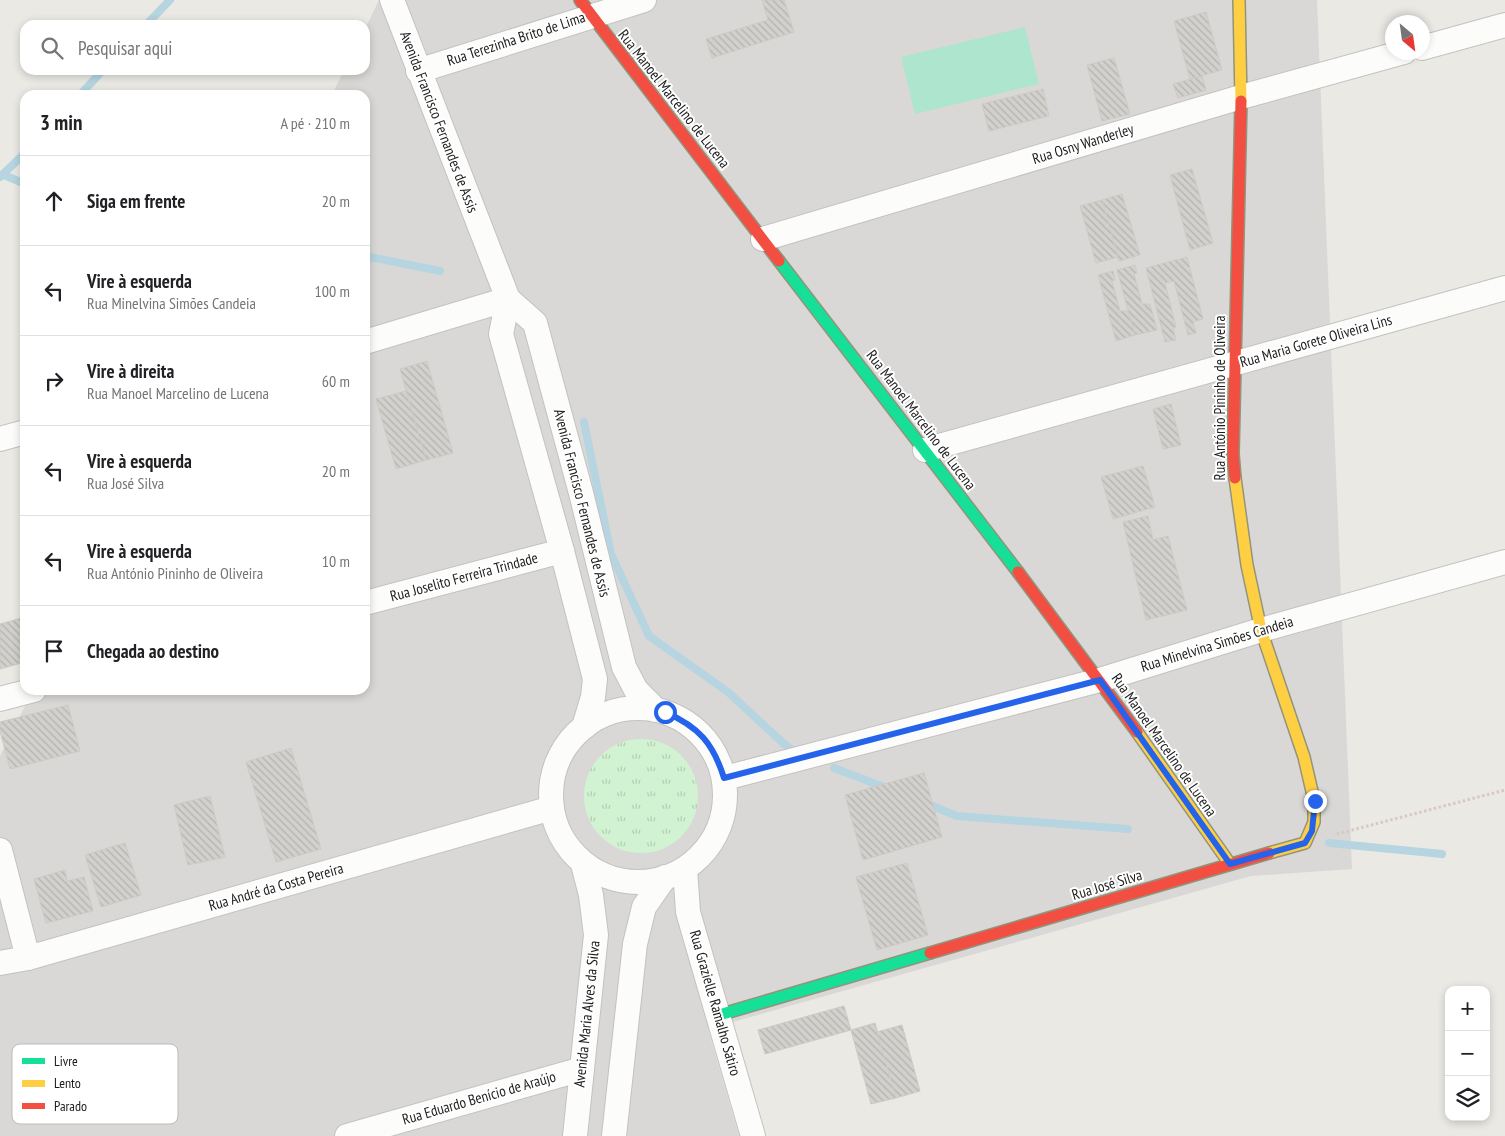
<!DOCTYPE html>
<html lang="pt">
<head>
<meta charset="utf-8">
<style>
	:root { --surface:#fff; --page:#f2f2f2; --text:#202124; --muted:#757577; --line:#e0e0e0 }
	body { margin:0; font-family:"PT Sans Narrow",sans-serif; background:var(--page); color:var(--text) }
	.controls { position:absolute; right:15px; bottom:15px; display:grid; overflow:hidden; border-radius:10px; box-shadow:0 2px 8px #0003 }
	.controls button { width:45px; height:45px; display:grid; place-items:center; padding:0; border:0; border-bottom:1px solid var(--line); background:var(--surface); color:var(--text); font:25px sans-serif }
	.compass { position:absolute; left:1385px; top:15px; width:45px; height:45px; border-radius:50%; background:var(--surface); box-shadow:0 2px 8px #0003; rotate:151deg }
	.stop { position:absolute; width:15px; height:15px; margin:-11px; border:4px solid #2563eb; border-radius:50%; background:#fff }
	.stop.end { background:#2563eb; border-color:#fff; box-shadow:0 1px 5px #0008 }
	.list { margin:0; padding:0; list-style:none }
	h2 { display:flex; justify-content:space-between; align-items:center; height:65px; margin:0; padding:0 20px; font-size:21px }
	h2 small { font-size:16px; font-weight:400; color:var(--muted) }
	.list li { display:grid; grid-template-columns:32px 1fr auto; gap:15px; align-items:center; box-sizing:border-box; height:90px; padding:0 20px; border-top:1px solid var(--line) }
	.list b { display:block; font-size:19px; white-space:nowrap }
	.list p { margin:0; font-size:16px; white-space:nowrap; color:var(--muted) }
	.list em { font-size:16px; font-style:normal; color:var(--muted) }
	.icon { flex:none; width:28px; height:28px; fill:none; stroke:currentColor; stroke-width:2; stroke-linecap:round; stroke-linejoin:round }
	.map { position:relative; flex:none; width:1505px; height:1136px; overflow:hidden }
	.search { position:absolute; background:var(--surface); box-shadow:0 2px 8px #0003; left:20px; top:20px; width:350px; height:55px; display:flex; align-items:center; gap:12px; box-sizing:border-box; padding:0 18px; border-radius:15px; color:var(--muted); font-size:19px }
	.panel { position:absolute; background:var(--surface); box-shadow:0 2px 8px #0003; left:20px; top:90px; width:350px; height:605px; border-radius:15px }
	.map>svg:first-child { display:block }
	.residential { fill:#dad8d6 }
	.park { fill:url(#park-tufts) }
	.pitch { fill:#ade5cf }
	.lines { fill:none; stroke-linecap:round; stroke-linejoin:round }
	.stream { stroke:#b6d5e0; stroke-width:8 }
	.building { fill:url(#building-back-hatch); stroke:#cecac5 }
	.street-casing { stroke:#c3c2c0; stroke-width:26 }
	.fast-casing { stroke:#92947c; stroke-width:14 }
	.slow-casing { stroke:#92947c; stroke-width:14 }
	.jam-casing { stroke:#92947c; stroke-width:14 }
	.path { stroke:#d7c8c3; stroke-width:3; stroke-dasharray:2.5 2.5; stroke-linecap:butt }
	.street { stroke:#fcfcfb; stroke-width:24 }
	.fast { stroke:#16e098; stroke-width:11 }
	.slow { stroke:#ffcf43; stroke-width:11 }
	.jam { stroke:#f24e42; stroke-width:11 }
	.route { stroke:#2563eb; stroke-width:6 }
	.labels { text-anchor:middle; stroke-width:4; stroke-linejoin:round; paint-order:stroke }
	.street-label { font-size:15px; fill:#1c1c1c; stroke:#fff }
	.key { fill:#fff; stroke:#bbb; stroke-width:1 }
	.key-label { font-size:14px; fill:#1c1c1c }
</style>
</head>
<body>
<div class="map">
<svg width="1505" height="1136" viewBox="0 0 1505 1136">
	<defs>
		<pattern id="park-tufts" width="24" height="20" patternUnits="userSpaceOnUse" patternTransform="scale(1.25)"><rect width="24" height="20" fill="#d1f3d2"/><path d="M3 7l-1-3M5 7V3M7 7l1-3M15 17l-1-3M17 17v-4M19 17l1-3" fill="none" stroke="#b3d0b4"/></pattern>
		<pattern id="building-back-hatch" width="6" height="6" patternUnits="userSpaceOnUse" patternTransform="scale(1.25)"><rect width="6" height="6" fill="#d3d1cd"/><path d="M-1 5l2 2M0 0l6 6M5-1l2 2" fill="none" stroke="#b5b3af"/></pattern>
	</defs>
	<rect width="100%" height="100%" fill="#ebe9e4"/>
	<polygon class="residential" points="379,0 1317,0 1352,869 1251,876 708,1029 739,1136 0,1136 0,756 33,690 365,690 365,95 332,95 344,70 365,70 365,29"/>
	<circle class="park" cx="641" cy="796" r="57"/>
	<polygon class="pitch" points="1025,27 1039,84 915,114 901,57"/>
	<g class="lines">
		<g class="stream">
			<polyline points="146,25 170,0"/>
			<polyline points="80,95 103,70"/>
			<polyline points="4,175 25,184"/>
			<polyline points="0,177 25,153"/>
			<polyline points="365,256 440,271"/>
			<polyline points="584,422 611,554 649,636 728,692 784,744 798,754"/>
			<polyline points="834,768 889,789"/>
			<polyline points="925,803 957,816 1128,829"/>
			<polyline points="1329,843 1442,854"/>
		</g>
	</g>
	<g class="building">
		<polygon points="762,0 784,0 794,32 712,58 706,39 768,20"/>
		<polygon points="1206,12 1222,70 1190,79 1174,21"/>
		<polygon points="1114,58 1130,114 1102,121 1087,65"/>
		<polygon points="1202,76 1206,90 1178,98 1173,84"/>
		<polygon points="1043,89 1049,116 989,131 982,104"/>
		<polygon points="1192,169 1213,243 1190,250 1170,175"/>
		<polygon points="1122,194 1140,255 1119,261 1102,200"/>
		<polygon points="1102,200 1118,257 1096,263 1080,206"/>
		<polygon points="1187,257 1203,319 1193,322 1196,333 1188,335 1174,281 1165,283 1176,327 1173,328 1176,340 1165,342 1146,268"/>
		<polygon points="1135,265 1137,273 1134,274 1142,304 1150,304 1157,330 1135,335 1117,270"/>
		<polygon points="1113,271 1115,280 1112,281 1120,311 1128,311 1135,335 1116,341 1098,275"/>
		<polygon points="427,361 453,453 426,460 400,369"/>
		<polygon points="406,391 426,460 396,469 376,399"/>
		<polygon points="1171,404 1181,445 1163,449 1153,409"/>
		<polygon points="1143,466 1155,507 1113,519 1101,477"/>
		<polygon points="1148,516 1153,540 1168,536 1187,610 1146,620 1123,522"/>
		<polygon points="25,617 25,662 0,669 0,624"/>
		<polygon points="68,705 80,751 10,769 0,731 0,722"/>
		<polygon points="291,748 321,849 276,862 246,762"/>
		<polygon points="924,773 942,837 863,860 845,795"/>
		<polygon points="210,796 225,857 188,865 174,805"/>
		<polygon points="125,843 141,895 101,907 85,855"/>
		<polygon points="907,863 928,935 877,950 856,877"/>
		<polygon points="65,870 67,881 84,877 93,911 46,923 34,879"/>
		<polygon points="844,1006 851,1030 765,1054 758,1030"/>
		<polygon points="875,1023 896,1098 871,1104 851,1030"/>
		<polygon points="902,1025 920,1091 896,1098 877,1032"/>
	</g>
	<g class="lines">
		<g class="street-casing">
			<g id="street">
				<polyline points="392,0 508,299 535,323 581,493 624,667 636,690 656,710"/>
				<polyline points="1422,48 1505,25"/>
				<polyline points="418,71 644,0"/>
				<polyline points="763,239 1241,97 1404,52"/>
				<polyline points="508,299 501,334 562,551 595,679 593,697 584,727"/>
				<polyline points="365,342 508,299"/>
				<polyline points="0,439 25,432"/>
				<polyline points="925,450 1505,288"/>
				<polyline points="365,603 562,551"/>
				<polyline points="0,699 34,690"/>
				<circle cx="638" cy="795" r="87"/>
				<polyline points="725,778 1100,680 1261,630 1505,562"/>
				<polyline points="0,850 28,958"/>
				<polyline points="685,869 688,912 753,1136"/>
				<polyline points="0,963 28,958 552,808"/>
				<polyline points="347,1136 582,1069"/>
				<polyline points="575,1136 596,935 591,895 583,864"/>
				<polyline points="614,1136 635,944 644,907 665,877"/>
			</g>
		</g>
		<g class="fast-casing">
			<g id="fast">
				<polyline points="779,261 1018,572"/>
				<polyline points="719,1015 930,953"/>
			</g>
		</g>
		<g class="slow-casing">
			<g id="slow">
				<polyline points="1239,0 1241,101"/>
				<polyline points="1235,478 1247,565 1261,630 1304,757 1314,800 1314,822 1305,843 1269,853"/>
				<polyline points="1137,732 1230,864"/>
			</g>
		</g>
		<g class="jam-casing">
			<g id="jam">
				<polyline points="580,0 779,261"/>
				<polyline points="1235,478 1233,454 1241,101"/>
				<polyline points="1018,572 1137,732"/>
				<polyline points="930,953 1269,853"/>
			</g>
		</g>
		<polyline class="path" points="1337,834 1505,790"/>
		<use href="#street" class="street"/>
		<use href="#fast" class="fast"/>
		<use href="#slow" class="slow"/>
		<use href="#jam" class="jam"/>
	</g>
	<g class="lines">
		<path class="route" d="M665 712C699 727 713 743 724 778L1100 680 1230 864 1305 843 1312 831 1315 801"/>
	</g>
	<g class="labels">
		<g class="street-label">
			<text transform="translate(516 39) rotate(-18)" y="5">Rua Terezinha Brito de Lima</text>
			<text transform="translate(674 99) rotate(52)" y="5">Rua Manoel Marcelino de Lucena</text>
			<text transform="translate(439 122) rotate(69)" y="5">Avenida Francisco Fernandes de Assis</text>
			<text transform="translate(1083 144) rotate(-17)" y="5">Rua Osny Wanderley</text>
			<text transform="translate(1316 341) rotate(-16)" y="5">Rua Maria Gorete Oliveira Lins</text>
			<text transform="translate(1220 398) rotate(-90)" y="5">Rua António Pininho de Oliveira</text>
			<text transform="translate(921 420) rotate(53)" y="5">Rua Manoel Marcelino de Lucena</text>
			<text transform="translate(582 503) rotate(76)" y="5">Avenida Francisco Fernandes de Assis</text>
			<text transform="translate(464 577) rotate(-15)" y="5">Rua Joselito Ferreira Trindade</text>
			<text transform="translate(1217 644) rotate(-17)" y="5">Rua Minelvina Simões Candeia</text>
			<text transform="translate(1164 745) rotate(55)" y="5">Rua Manoel Marcelino de Lucena</text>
			<text transform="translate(1107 885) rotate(-17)" y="5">Rua José Silva</text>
			<text transform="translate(276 887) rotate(-16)" y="5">Rua André da Costa Pereira</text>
			<text transform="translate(715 1003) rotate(74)" y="5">Rua Grazielle Ramalho Sátiro</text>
			<text transform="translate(587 1014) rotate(-84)" y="5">Avenida Maria Alves da Silva</text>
			<text transform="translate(479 1098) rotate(-16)" y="5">Rua Eduardo Benício de Araújo</text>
		</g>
	</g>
	<rect x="12" y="1044" width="166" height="80" rx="8" class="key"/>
	<rect x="22" y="1058" width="23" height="6" fill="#16e098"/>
	<rect x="22" y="1080" width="23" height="7" fill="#ffcf43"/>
	<rect x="22" y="1103" width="23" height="6" fill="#f24e42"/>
	<g class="key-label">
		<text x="54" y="1066">Livre</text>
		<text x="54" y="1088">Lento</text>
		<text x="54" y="1111">Parado</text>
	</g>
</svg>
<div class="controls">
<button>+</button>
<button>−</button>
<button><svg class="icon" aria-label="layers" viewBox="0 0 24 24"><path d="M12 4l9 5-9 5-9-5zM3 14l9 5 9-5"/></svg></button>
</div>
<svg class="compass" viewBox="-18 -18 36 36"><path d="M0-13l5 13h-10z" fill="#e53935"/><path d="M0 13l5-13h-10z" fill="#757577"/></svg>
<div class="stop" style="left:665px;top:712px"></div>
<div class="stop end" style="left:1315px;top:801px"></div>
<div class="search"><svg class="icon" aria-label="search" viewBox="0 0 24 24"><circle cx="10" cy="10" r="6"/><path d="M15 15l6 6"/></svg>Pesquisar aqui</div>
<section class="panel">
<h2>3 min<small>A pé · 210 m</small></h2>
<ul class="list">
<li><svg class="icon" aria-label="ahead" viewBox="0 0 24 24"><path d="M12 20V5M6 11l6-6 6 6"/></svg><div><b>Siga em frente</b></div><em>20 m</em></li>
<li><svg class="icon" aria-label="left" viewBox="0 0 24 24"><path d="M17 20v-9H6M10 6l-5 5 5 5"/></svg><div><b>Vire à esquerda</b><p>Rua Minelvina Simões Candeia</p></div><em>100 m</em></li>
<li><svg class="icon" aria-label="right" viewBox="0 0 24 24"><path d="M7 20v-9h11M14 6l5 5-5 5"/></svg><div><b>Vire à direita</b><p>Rua Manoel Marcelino de Lucena</p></div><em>60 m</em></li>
<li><svg class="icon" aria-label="left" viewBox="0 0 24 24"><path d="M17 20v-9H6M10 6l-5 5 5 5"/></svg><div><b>Vire à esquerda</b><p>Rua José Silva</p></div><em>20 m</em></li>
<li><svg class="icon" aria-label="left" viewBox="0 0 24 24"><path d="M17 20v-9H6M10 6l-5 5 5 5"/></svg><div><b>Vire à esquerda</b><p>Rua António Pininho de Oliveira</p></div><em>10 m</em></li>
<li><svg class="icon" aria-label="arrive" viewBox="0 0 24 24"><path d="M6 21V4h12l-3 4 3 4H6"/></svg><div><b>Chegada ao destino</b></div></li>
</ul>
</section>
</div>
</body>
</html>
